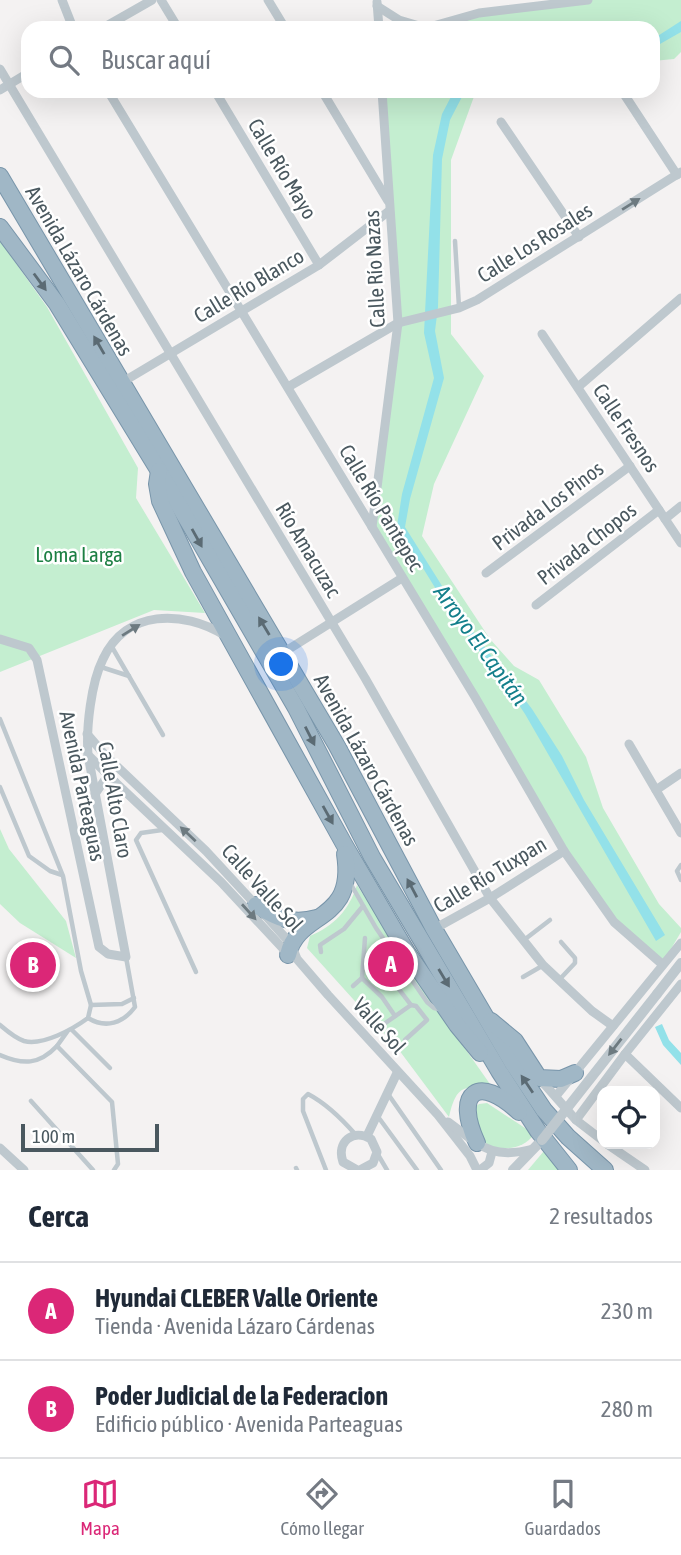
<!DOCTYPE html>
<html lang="es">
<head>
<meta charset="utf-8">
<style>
	:root { --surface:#fff; --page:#f6f6f7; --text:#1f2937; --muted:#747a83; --line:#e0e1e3; --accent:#db2777 }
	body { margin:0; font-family:"Asap Condensed",sans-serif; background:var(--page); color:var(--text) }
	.controls { position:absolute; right:21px; bottom:21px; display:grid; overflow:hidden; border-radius:14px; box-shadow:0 7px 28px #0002 }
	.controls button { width:63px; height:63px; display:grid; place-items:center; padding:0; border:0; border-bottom:2px solid var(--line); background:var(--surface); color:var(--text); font:35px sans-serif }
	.scale { position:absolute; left:21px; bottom:18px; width:138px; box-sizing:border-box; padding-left:7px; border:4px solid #4a585f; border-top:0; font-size:19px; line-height:24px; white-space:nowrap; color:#4a585f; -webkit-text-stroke:5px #fff; paint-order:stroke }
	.you { position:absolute; left:282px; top:665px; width:24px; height:24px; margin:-18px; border:5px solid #fff; border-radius:50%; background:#1a73e8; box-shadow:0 0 0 10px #1a73e833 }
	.badge { display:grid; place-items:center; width:46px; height:46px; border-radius:50%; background:var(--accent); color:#fff; font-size:23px; font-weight:700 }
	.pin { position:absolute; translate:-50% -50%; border:4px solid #fff; box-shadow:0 2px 7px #0006 }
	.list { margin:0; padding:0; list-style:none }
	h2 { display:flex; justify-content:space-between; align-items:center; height:91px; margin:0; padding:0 28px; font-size:30px }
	h2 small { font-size:23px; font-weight:400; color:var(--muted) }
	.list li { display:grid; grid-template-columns:46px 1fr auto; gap:21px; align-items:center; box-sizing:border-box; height:98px; padding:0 28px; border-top:2px solid var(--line) }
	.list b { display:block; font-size:26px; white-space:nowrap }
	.list p { margin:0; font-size:23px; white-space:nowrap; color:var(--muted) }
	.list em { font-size:23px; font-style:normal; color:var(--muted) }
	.icon { flex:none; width:38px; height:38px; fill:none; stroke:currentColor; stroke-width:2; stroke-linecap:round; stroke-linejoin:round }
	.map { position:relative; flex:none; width:681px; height:1170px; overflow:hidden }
	.search { position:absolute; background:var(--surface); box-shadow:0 7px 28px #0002; left:21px; right:21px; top:21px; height:77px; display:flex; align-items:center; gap:18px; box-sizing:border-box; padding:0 24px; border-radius:21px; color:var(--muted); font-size:26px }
	.sheet { height:287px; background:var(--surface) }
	nav { display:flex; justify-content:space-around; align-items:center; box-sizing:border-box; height:98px; border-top:2px solid var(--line); background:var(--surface); font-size:19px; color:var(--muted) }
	nav a { display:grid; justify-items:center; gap:4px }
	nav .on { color:var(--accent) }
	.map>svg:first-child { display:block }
	.green { fill:#c4eed0 }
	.water { fill:#93e1e9 }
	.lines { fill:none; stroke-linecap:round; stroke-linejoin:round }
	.trunk-casing { stroke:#7895aa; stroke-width:18 }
	.service { stroke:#bec8ce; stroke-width:4.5 }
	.minor { stroke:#bec8ce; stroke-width:9 }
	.tertiary { stroke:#bec8ce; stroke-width:10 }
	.trunk { stroke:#a0b7c6; stroke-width:16 }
	.tertiary-bridge { stroke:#bec8ce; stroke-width:10 }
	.oneway { fill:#6d7a80 }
	.oneway2 { fill:#5b6b74 }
	.labels { text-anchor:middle; stroke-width:5; stroke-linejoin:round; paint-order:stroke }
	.street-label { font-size:21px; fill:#4a585f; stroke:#fff }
	.park-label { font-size:21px; fill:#1c7f43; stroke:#fff }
	.water-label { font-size:23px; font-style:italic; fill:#137f8b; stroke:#fff }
</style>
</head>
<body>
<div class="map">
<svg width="681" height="1170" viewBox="0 0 681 1170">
	<rect width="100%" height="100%" fill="#f4f2f2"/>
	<g class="green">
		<polygon points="588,0 681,0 681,52 674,59 653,61 653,28 426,28 468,15"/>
		<polygon points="382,91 476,91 451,160 451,334 484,376 434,484 422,536 490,639 514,666 539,680 586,757 603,808 659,904 681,928 681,932 662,964 605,911 372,527 398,323"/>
		<polygon points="0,241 47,307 138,468 136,498 205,613 154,610 0,672"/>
		<polygon points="0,829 9,849 66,921 76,958 20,923 0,904"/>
		<path d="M357 885 440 1013 497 1094C466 1085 457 1082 449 1117L399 1050 307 948 310 936C334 926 349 910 357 885Z"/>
		<path d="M487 1103 534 1134C523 1151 498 1152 482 1142L474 1108 479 1104Z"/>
		<polygon points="549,1145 570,1170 528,1170"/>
	</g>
	<g class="water">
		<polygon points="681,21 681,32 653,48 653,39"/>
		<polygon points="454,91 465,91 450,120 442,159 438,307 435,331 444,378 410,499 405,527 461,616 532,709 562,756 584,800 665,935 656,941 525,714 505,684 455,620 397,526 402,494 434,378 424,333 433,155 442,114"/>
		<polygon points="662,1024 669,1040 681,1053 681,1065 663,1045 655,1027"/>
	</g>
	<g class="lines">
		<g class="trunk-casing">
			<g id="trunk">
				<polyline points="0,176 337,746 434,929 512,1062 544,1110 568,1137 605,1170"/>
				<polyline points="0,227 57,304 159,471 296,708 372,857 499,1071 538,1131 569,1170"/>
				<polyline points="159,471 157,484 160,501 193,572 344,844 407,952 457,1025 480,1053"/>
				<path d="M256 905C277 918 292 925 317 918"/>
				<path d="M288 955C298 910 356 924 345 854"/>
				<polyline points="491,1021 515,1041 539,1078 561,1079 575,1073"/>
				<path d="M477 1143C453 1091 479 1074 519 1112"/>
			</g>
		</g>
		<g class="service">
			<polyline points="455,241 459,307"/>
			<polyline points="112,647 163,735"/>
			<polyline points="101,667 129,676"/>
			<path d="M0 719 63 876 81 971 91 1005 88 1018C106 1029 123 1023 135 1007L126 957"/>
			<polyline points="0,787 29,856 50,871 62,875"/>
			<polyline points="162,830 141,833 136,840 196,972"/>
			<polyline points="681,865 677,871 681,880"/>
			<polyline points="349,881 376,928 427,1002 434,1008 439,1009"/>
			<polyline points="524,940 550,920"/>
			<polyline points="321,952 320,945 344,929 363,906"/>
			<polyline points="405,970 397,978 395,984 411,1005"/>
			<polyline points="523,977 542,966"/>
			<polyline points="362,978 382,997 395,1016"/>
			<polyline points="559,980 575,963 575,958 561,942"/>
			<polyline points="353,986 362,978 365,938"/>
			<polyline points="91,1005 122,1004 134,998"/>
			<polyline points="384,1024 411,1005 416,1006 427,1020 405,1040"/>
			<path d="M0 1025C7 1031 15 1038 24 1041 43 1046 73 1029 88 1018"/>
			<polyline points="72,1030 110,1068"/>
			<polyline points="67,1032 57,1046 112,1102 118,1164 114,1170"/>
			<path d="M0 1055C23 1065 39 1065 57 1046"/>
			<polyline points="388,1094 441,1170"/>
			<polyline points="31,1101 93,1170"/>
			<polyline points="376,1114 417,1170"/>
			<polyline points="377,1153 387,1170"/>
			<polyline points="296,1168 297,1170"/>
			<path d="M326 1170 303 1111V1099L308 1094C327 1104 341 1118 355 1134"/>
		</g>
		<g class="minor">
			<polyline points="62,0 73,28"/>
			<polyline points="161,0 178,28"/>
			<polyline points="268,0 285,28"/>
			<polyline points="377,2 379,28"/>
			<polyline points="377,6 399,20 426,28 479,13 588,0"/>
			<polyline points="103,28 152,0"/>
			<polyline points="0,69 365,678 490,898 543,965 592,1011 613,1026"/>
			<polyline points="0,90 28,73"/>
			<polyline points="108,91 475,697 564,851 614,922 662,964"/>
			<polyline points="215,91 319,265"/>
			<polyline points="322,91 388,201"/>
			<polyline points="622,91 677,175"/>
			<polyline points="501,122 579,237"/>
			<polyline points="542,334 681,543"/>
			<polyline points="121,383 319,265 389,211"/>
			<polyline points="288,387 398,323 459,308 477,300 681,172"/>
			<polyline points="578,387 681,298"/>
			<polyline points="665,519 681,506"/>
			<polyline points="372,527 398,323 382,91"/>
			<polyline points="486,573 630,466"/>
			<polyline points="536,605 659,510"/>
			<path d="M0 639 29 648 37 660 99 947 108 954 126 957 88 755C86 728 91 683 103 659 126 609 183 610 224 635"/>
			<polyline points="281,654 402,578"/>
			<polyline points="87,734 105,755 206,851 256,905 291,944 297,959 328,995 438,1115 470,1156 477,1170"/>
			<polyline points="629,744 681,833"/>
			<polyline points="88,755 115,782"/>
			<polyline points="656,790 681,773"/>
			<polyline points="95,794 104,781 115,782 221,882 289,955"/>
			<polyline points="434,929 490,898 564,851"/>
			<polyline points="625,1054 681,1108"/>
			<polyline points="539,1078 576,1120 602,1140"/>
			<polyline points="556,1096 681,943"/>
			<polyline points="576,1120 625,1054 681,984"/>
			<path d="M448 1122C481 1146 491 1160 533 1149"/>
			<polyline points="367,1136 397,1073"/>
			<polyline points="607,1144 645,1170"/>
			<polyline points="0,1148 24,1170"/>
			<path d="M357 1170 343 1162C336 1142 353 1128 371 1139L377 1152 373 1163 360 1170"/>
			<polyline points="480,1170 489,1163 492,1152"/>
		</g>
		<g class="tertiary">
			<polyline points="657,994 681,963"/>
			<polyline points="513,1170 542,1140"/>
		</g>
		<use href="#trunk" class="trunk"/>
		<polyline class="tertiary-bridge" points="542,1140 657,994"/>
	</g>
	<defs><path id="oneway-solid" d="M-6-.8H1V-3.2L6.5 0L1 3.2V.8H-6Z" transform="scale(1.75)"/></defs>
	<g class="oneway">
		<use href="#oneway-solid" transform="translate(631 204) rotate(-32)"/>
		<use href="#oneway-solid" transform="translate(131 630) rotate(-32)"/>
		<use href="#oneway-solid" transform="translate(188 834) rotate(-137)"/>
		<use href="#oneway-solid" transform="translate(249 912) rotate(48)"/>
		<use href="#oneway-solid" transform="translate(615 1047) rotate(128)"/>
	</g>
	<g class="oneway2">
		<use href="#oneway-solid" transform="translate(40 282) rotate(54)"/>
		<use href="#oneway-solid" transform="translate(99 345) rotate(-120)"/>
		<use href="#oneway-solid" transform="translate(197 538) rotate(61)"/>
		<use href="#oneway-solid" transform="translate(264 626) rotate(-121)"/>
		<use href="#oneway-solid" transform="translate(310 736) rotate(63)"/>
		<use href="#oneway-solid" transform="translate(328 815) rotate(61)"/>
		<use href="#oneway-solid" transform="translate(412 888) rotate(-118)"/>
		<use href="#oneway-solid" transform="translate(444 978) rotate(59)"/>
		<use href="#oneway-solid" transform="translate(527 1084) rotate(-124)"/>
	</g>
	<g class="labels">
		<g class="street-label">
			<text transform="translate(282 169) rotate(59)" y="7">Calle Río Mayo</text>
			<text transform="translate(535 243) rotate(-32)" y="7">Calle Los Rosales</text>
			<text transform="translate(375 269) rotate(-93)" y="7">Calle Río Nazas</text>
			<text transform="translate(79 271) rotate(60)" y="7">Avenida Lázaro Cárdenas</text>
			<text transform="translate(249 286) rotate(-31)" y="7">Calle Río Blanco</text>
			<text transform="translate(626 428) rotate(56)" y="7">Calle Fresnos</text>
			<text transform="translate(548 506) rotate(-37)" y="7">Privada Los Pinos</text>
			<text transform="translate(381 508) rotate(59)" y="7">Calle Río Pantepec</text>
			<text transform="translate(587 544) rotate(-38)" y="7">Privada Chopos</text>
			<text transform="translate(308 550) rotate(59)" y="7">Río Amacuzac</text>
			<text transform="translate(366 760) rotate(61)" y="7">Avenida Lázaro Cárdenas</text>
			<text transform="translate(82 786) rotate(78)" y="7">Avenida Parteaguas</text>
			<text transform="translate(115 800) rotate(80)" y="7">Calle Alto Claro</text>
			<text transform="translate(490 875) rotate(-31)" y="7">Calle Río Tuxpan</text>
			<text transform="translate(262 888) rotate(48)" y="7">Calle Valle Sol</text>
			<text transform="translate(379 1026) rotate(48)" y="7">Valle Sol</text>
		</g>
		<g class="park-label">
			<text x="79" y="562">Loma Larga</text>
		</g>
		<g class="water-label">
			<text transform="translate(481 645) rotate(54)" y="8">Arroyo El Capitán</text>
		</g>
	</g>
</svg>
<div class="controls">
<button><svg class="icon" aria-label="locate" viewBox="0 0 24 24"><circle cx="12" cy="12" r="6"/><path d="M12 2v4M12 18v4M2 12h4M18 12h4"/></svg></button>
</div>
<div class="scale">100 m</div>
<div class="you"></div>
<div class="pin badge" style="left:391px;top:964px">A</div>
<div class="pin badge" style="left:33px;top:965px">B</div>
<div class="search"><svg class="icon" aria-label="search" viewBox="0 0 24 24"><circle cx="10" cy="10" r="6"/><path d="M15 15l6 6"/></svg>Buscar aquí</div>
</div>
<section class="sheet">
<h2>Cerca<small>2 resultados</small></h2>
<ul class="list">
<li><span class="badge">A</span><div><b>Hyundai CLEBER Valle Oriente</b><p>Tienda · Avenida Lázaro Cárdenas</p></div><em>230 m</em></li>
<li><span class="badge">B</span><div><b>Poder Judicial de la Federacion</b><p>Edificio público · Avenida Parteaguas</p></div><em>280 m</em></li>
</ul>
</section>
<nav>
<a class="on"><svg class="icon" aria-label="map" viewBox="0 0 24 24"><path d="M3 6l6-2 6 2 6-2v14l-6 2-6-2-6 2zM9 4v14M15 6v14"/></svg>Mapa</a>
<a><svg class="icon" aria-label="directions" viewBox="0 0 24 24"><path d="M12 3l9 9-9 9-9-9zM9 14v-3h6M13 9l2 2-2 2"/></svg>Cómo llegar</a>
<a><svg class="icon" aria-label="saved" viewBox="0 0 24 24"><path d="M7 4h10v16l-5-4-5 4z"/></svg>Guardados</a>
</nav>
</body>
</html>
